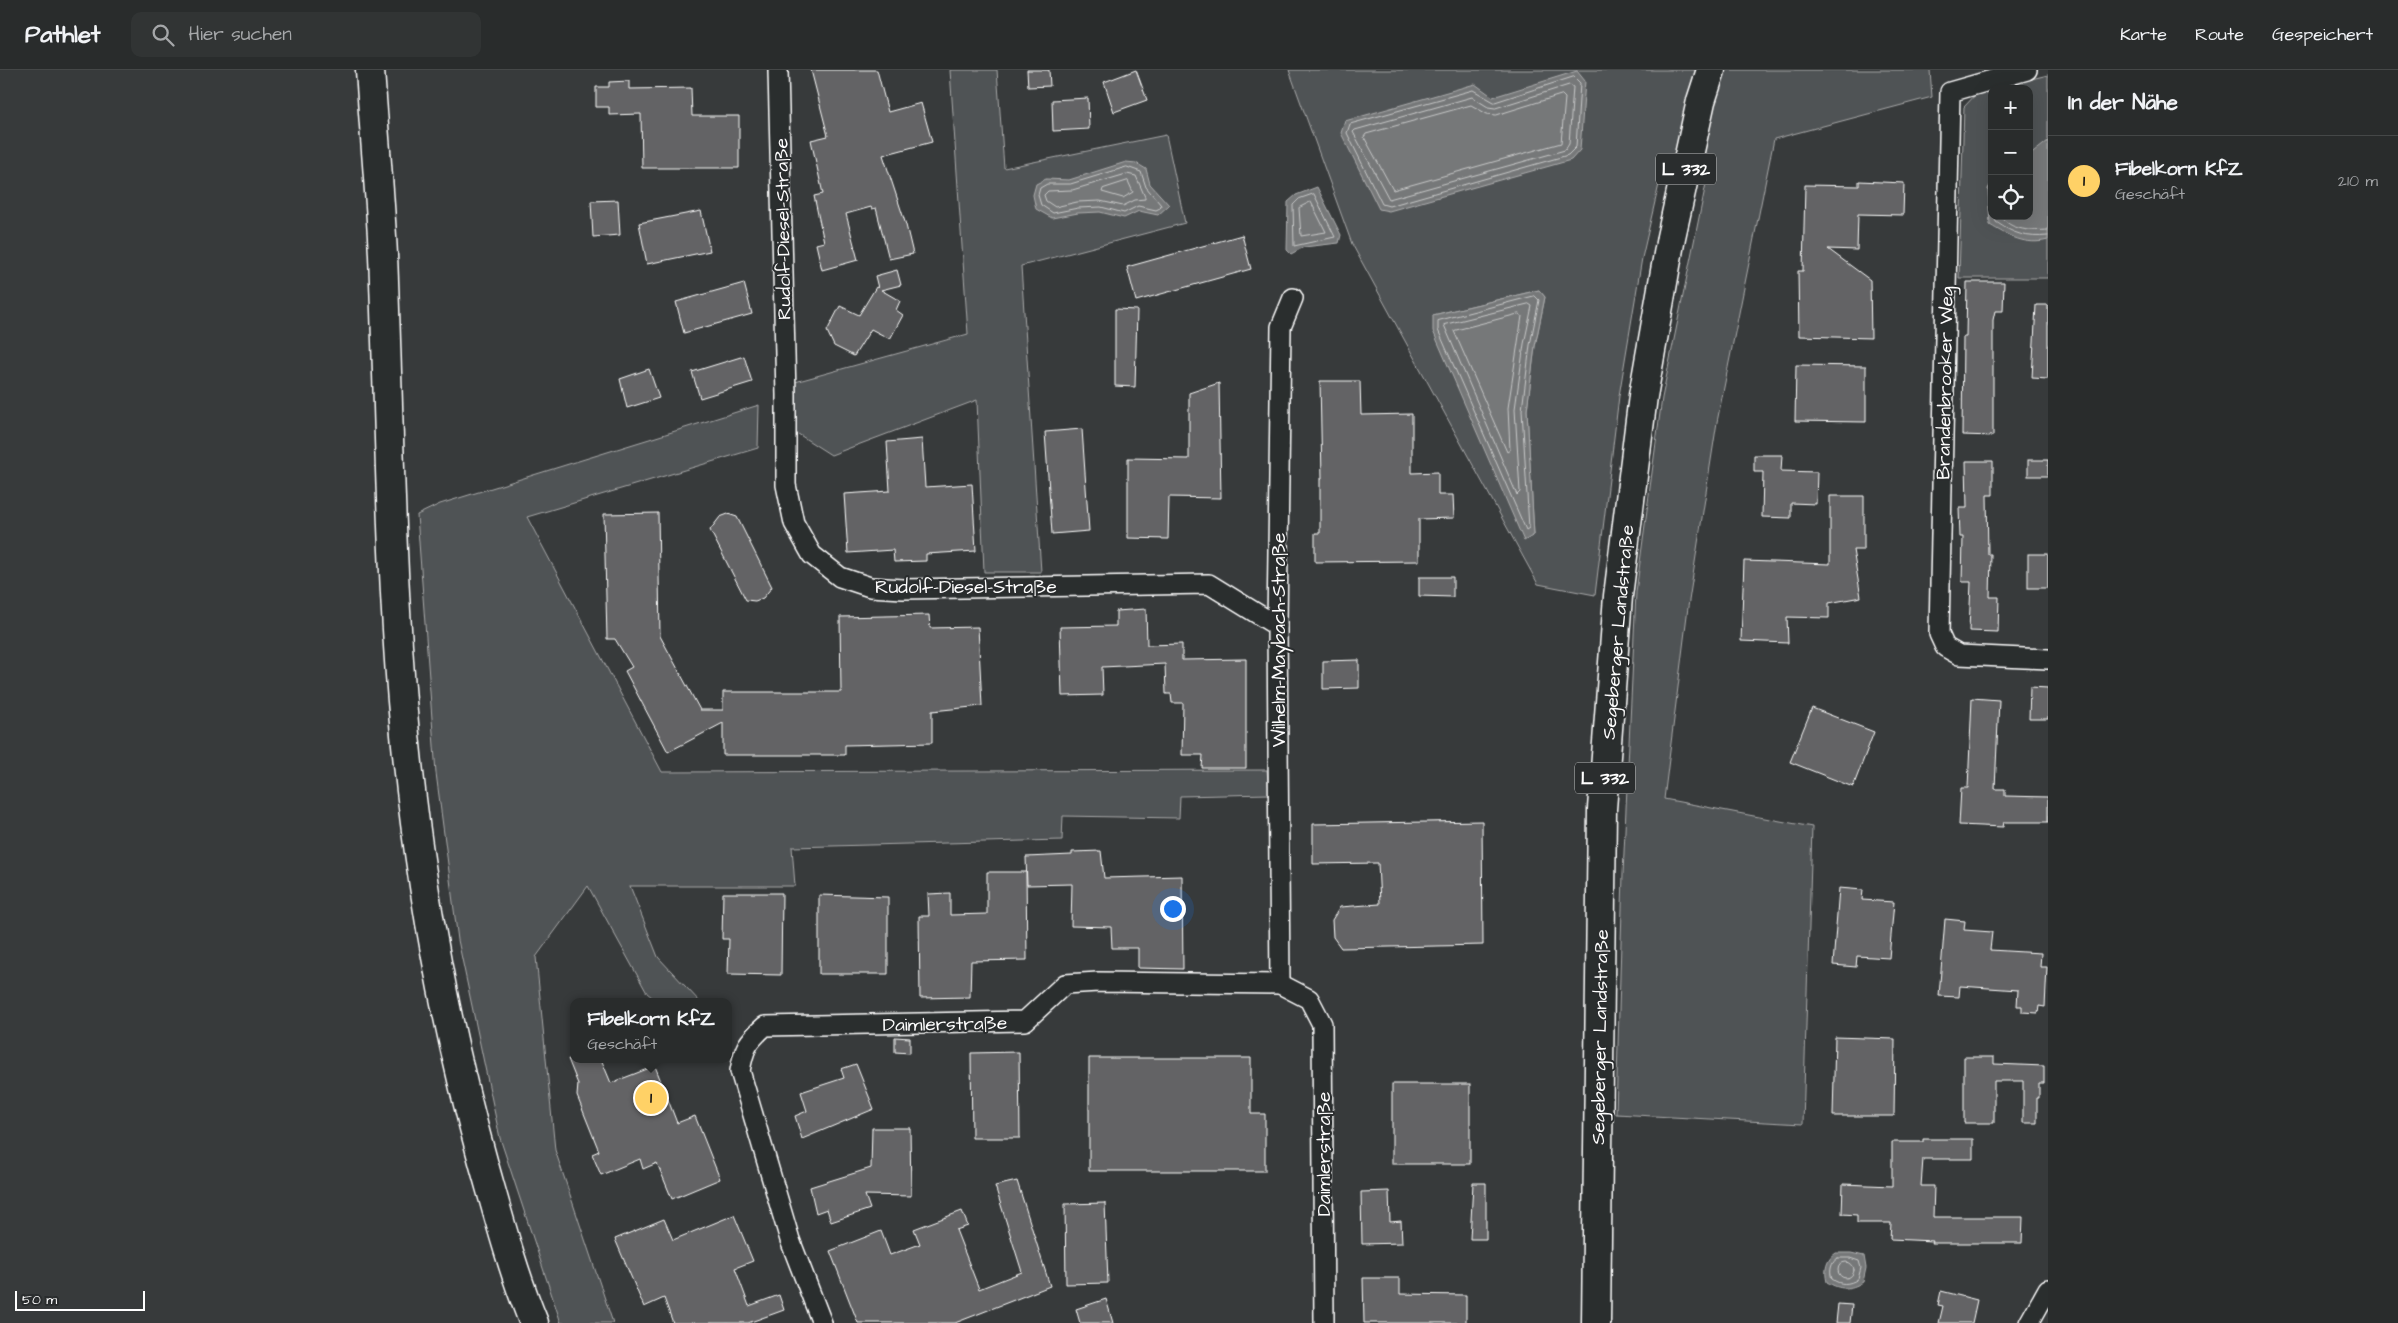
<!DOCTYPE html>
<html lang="de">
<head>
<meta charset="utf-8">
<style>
	:root { --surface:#292c2c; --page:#313434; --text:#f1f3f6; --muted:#a5a7a9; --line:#454848; --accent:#ffd166 }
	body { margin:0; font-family:"Architects Daughter",sans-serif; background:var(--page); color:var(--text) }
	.controls { position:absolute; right:15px; top:15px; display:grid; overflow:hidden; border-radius:10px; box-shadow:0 5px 20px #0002 }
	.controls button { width:45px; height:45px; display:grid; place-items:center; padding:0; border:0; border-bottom:1px solid var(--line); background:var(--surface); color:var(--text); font:25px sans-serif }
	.scale { position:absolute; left:15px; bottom:12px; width:130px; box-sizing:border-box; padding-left:5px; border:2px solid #fff; border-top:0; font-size:14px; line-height:18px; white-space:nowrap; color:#fff; -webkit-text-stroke:4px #2a2d2e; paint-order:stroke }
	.you { position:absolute; left:1172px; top:838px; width:18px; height:18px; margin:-12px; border:4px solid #fff; border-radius:50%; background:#1a73e8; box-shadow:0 0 0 8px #1a73e833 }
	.badge { display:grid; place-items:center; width:32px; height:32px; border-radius:50%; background:var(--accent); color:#111; font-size:16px; font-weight:700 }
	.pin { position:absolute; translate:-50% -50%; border:2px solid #fff; box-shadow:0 1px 5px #0006 }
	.popup { position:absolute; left:570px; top:928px; width:162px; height:65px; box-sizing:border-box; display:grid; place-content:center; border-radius:10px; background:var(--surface); filter:drop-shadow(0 1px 4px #0005); font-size:16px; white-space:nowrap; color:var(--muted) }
	.popup b { font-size:19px; color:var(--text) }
	.popup::after { content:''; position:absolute; left:50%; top:100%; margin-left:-10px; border:10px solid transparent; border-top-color:var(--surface) }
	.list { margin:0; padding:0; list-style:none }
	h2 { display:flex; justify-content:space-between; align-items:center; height:65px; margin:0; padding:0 20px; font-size:21px }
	h2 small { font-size:16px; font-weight:400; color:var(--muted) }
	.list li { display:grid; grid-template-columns:32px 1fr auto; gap:15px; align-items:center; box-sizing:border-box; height:90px; padding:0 20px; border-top:1px solid var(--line) }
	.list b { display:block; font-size:19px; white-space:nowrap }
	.list p { margin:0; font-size:16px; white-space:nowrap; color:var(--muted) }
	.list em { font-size:16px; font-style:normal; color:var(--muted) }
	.icon { flex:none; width:28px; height:28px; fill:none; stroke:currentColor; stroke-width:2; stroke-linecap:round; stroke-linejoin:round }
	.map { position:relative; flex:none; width:2048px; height:1253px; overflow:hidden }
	header { display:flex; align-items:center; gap:30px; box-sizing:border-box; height:70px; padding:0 25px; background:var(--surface); border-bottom:1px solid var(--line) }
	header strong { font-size:24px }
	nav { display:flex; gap:28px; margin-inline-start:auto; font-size:18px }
	.search { width:350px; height:45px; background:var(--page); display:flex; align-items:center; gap:12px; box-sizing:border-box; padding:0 18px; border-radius:10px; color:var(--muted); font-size:19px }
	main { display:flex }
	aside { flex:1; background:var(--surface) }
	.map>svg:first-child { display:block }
	.green { fill:#505354; stroke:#a8a9aa; fill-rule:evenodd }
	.water { fill:#767879; stroke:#adaeaf }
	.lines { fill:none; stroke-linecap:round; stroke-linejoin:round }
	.shore { stroke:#c8c9c9; stroke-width:1 }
	.building { fill:#636465; stroke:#fff }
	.street-casing { stroke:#fff; stroke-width:22 }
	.secondary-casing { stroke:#fff; stroke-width:31 }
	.primary-casing { stroke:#fff; stroke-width:31 }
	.street { stroke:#2a2d2e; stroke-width:19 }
	.secondary { stroke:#2a2d2e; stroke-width:28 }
	.primary { stroke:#2a2d2e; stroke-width:28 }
	.labels { text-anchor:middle; stroke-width:4; stroke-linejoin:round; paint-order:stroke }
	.shield { fill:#2a2d2e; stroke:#bfc0c0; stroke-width:1 }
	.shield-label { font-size:18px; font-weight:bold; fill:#fff }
	.street-label { font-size:19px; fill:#fff; stroke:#2a2d2e }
</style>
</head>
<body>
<header>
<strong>Pathlet</strong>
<div class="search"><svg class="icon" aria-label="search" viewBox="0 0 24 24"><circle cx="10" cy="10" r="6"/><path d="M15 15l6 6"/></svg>Hier suchen</div>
<nav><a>Karte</a><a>Route</a><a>Gespeichert</a></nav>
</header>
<main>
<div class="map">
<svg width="2048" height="1253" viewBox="0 0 2048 1253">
	<rect width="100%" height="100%" fill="#373a3b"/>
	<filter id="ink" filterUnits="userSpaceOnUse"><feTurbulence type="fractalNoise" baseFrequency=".02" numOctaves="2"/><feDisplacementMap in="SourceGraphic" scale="10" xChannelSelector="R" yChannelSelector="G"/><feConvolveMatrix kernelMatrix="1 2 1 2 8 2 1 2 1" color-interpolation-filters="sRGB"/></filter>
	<g filter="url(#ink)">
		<g class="green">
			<polygon points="950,0 997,0 1004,98 1166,65 1185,153 1021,196 1041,502 984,502 977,330 831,385 795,362 795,312 968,264"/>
			<path d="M1289 0H1930L1932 27 1774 69 1717 352 1688 537 1664 729 1812 757 1803 1054 1616 1044 1623 804 1636 522 1662 328 1710 94 1666 84 1642 188 1619 326 1595 525 1538 514 1352 174ZM1539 220 1545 227 1535 276 1527 340 1534 465 1433 245Z"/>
			<path d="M2048 5V208H1959L1964 37 1978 22ZM1992 19H2029V146H1992Z"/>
			<polygon points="759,335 758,378 527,447 662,702 1267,700 1269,724 1180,726 1179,748 1063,746 1062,770 792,777 795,816 630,816 658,887 700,932 658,932 647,923 588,816 536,887 555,1080 613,1253 561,1253 500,1068 458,870 436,703 417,445 440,434"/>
		</g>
		<g class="water">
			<polygon points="1577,1 1585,11 1580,80 1571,90 1389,141 1379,139 1341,63 1345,51 1475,14 1493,27"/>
			<path d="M2048 71V170C2026 176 2008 166 1990 155L1988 119 1992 112V146H2029V86Z"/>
			<polygon points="1126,92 1136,93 1146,99 1150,114 1169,135 1158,145 1139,141 1124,148 1100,142 1078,143 1052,148 1036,139 1033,125 1036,114 1046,109 1069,110"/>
			<polygon points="1317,117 1341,165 1339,173 1304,177 1291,184 1287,180 1288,132 1296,125"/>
			<polygon points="1539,220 1545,227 1535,276 1527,340 1534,465 1524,471 1433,261 1433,245"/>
			<path d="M1836 1183H1851L1864 1186 1866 1198 1863 1212C1850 1220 1840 1220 1827 1212 1824 1200 1826 1190 1836 1183Z"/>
		</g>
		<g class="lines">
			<g class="shore">
				<polygon points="1574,7 1580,13 1576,77 1568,85 1389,136 1382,134 1347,63 1350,54 1473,20 1494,32"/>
				<polygon points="1570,15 1573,17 1569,74 1565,80 1389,129 1353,62 1355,60 1472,27 1488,37 1495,38"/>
				<polygon points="1562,25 1565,28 1561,73 1393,120 1364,67 1366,64 1471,35 1487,44 1496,45"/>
				<polygon points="1127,97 1141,102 1146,117 1161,135 1160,138 1156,140 1138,136 1124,143 1101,137 1078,138 1053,143 1041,135 1038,125 1040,118 1047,114 1070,114"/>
				<polygon points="1127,104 1136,106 1145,127 1145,129 1135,130 1123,136 1100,131 1077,132 1055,137 1046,131 1044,125 1048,121 1072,120"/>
				<polygon points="1128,111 1133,122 1123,128 1102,122 1103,119"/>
				<polygon points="1314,124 1335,167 1294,176 1293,135 1299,129"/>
				<polygon points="1311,132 1326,162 1301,166 1299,138"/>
				<path d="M1995 146 1996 152C2014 164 2026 168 2048 166"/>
				<path d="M2001 146C2010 161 2033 161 2048 160"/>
				<polygon points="1535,226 1539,230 1530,275 1522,340 1529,458 1526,460 1438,260 1438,251"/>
				<polygon points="1529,234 1532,236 1524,274 1515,339 1520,422 1517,425 1444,255"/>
				<polygon points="1519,244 1522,246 1508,338 1510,380 1507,382 1454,261"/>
				<path d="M1838 1188H1850L1859 1191 1861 1198 1858 1209C1849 1215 1840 1215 1832 1209 1829 1201 1831 1192 1838 1188Z"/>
				<circle cx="1846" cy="1200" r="8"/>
			</g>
		</g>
		<g class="building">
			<polygon points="811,0 877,0 888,42 921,33 932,72 883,85 906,155 913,184 889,189 876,138 872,139 871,137 846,144 858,190 822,200 816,174 824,172 814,126 823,124 811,70 828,66"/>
			<polygon points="1027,0 1049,0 1050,16 1028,17"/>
			<polygon points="1136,0 1147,30 1114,42 1104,12"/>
			<polygon points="629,11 629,19 691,18 692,46 739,46 739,98 642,98 641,44 609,45 609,37 596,37 596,17 609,17 609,12"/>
			<polygon points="1088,28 1089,59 1053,61 1052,30"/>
			<polygon points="1859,111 1904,113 1903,145 1858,144 1857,180 1828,179 1870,210 1871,268 1799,266 1798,201 1803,201 1805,115 1859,116"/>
			<polygon points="618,130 620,165 593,167 591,131"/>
			<polygon points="701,141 710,181 647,194 639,153"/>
			<polygon points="1242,165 1251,199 1136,231 1127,197"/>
			<polygon points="897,200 901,215 881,220 900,231 896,240 903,245 890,269 871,259 854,286 834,276 827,261 840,236 859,245 876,217 878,218 875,206"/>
			<polygon points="1967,212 2004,212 2003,241 1995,241 1993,250 1993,366 1962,365 1963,267 1966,267"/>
			<polygon points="744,213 752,244 684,263 676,232"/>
			<polygon points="2036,235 2048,235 2048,309 2032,308"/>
			<polygon points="1115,239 1137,240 1135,317 1115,316"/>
			<polygon points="744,286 752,312 700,328 692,302"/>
			<polygon points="1796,295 1866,296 1866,352 1795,351"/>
			<polygon points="649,299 659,328 627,338 620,309"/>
			<polygon points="1320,311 1360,311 1361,345 1412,344 1412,403 1438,402 1438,425 1453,425 1454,448 1419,449 1419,491 1315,492 1315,463 1320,463 1320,409 1322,409"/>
			<polygon points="1219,313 1221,428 1169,427 1168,469 1128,468 1128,388 1189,389 1189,323"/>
			<polygon points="1082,359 1089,461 1052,464 1045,362"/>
			<polygon points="922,369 925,417 972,414 976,481 926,484 926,491 894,492 893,480 848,483 844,424 890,421 887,372"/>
			<polygon points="1754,385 1782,385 1781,401 1817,402 1816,434 1791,433 1791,448 1762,447 1763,402 1754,402"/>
			<rect x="2028" y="390" width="20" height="16"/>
			<polygon points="1966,391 1993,391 1993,425 1987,425 1988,484 1991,484 1990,527 1999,527 1998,562 1969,561 1971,512 1962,512 1963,467 1960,467 1959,438 1967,438"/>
			<polygon points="1830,426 1864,426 1864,480 1853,480 1861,527 1829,533 1829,548 1787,547 1788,573 1741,571 1744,491 1830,494"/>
			<polygon points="658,443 660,566 700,640 723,640 723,622 841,622 840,547 929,545 930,558 978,557 982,636 932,641 932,673 845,675 845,685 723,685 723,653 668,682 625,601 632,597 615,569 607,569 604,444"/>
			<polygon points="728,444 737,447 772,517 763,528 755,531 746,530 710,460 720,447"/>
			<rect x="2028" y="484" width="20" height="34"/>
			<polygon points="1419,507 1453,507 1453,527 1419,526"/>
			<polygon points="1146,539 1147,575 1182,574 1182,590 1246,589 1246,698 1202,698 1203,685 1182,685 1183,633 1172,633 1171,624 1166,624 1165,594 1102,597 1103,625 1062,626 1060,557 1116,556 1116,541"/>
			<polygon points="1359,590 1359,618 1323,619 1323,591"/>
			<polygon points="2030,617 2048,618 2048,649 2029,649"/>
			<polygon points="1972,628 1999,630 1995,719 2005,719 2005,726 2048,727 2048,752 2004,752 2003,757 1959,755 1961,718 1968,718"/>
			<polygon points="1812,638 1874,662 1853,717 1790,692"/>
			<polygon points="1482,751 1483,875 1341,878 1333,867 1332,850 1340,837 1380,834 1378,793 1313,794 1313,754"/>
			<polygon points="1101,781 1104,808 1182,806 1183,899 1138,898 1138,878 1112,878 1111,857 1071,856 1072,814 1027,815 1026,787 1072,785 1072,782"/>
			<polygon points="987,802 1026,802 1027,890 971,891 970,927 920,928 919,846 929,846 928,824 950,823 950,845 987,844"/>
			<polygon points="1839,818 1863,820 1862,830 1894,832 1889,888 1857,886 1856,897 1833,895"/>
			<polygon points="723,823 782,823 781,905 728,904 729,869 722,869"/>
			<polygon points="819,825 888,827 888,904 819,904"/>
			<polygon points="1945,849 1965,851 1964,860 1992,862 1990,880 2041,883 2040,897 2047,897 2045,937 2039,936 2038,943 2022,942 2022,936 2017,936 2018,920 1960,916 1959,927 1939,926"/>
			<polygon points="895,967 910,968 910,983 895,982"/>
			<polygon points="1835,967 1895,969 1894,1046 1833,1046"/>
			<polygon points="1019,982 1020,1068 972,1068 971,983"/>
			<polygon points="1964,987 1994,987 1994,994 2044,996 2044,1013 2039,1013 2039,1028 2037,1028 2037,1053 2023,1053 2023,1011 1994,1011 1994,1053 1964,1053"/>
			<polygon points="1089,988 1251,988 1251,1044 1265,1044 1265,1101 1089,1101"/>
			<polygon points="568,989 601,989 611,1013 655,996 677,1053 695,1046 720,1109 672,1129 657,1093 643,1099 640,1089 601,1105 592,1084 599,1081 577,1026 578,1014"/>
			<polygon points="856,994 874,1039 802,1069 795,1046 807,1041 801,1022 844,1008 841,999"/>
			<rect x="1392" y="1014" width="78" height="80"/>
			<polygon points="872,1058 910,1058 911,1126 865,1125 870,1139 831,1152 827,1139 816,1143 810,1117 871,1098"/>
			<polygon points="1923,1069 1973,1069 1973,1089 1923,1089 1921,1116 1934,1116 1933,1147 2023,1147 2022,1173 1932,1173 1933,1171 1890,1169 1891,1153 1857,1153 1857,1145 1842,1144 1843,1114 1892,1116 1892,1072 1923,1072"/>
			<polygon points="1017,1111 1050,1216 955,1253 858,1253 830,1181 881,1161 890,1185 920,1174 914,1159 962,1141 968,1156 956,1160 979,1219 1022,1202 995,1116"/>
			<polygon points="1473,1113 1486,1113 1486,1169 1470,1169"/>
			<polygon points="1389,1121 1390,1152 1401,1151 1402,1173 1362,1174 1361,1122"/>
			<polygon points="1105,1133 1108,1213 1066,1214 1065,1134"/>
			<polygon points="734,1145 753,1191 735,1198 749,1236 779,1225 784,1240 748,1253 673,1253 664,1228 644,1237 615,1169 664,1149 673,1170"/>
			<polygon points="1363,1208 1400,1208 1400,1224 1466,1225 1466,1253 1364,1253"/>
			<polygon points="1941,1221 1977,1230 1972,1253 1939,1253 1943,1236 1938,1235"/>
			<polygon points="1106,1229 1113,1253 1080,1253 1076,1239"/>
			<polygon points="1838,1234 1852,1235 1850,1253 1836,1253"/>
		</g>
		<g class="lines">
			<g class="street-casing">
				<g id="street">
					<polyline points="778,0 786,325 786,415 794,453 812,485 840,507 870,517 903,519 1209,514 1277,556"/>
					<polyline points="2027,0 1950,22 1939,564 1945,577 1959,585 2048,589"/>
					<polyline points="1280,914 1277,556 1281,257 1293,228"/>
					<path d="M822 1253 790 1170 740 1001C744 978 747 972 765 956L1025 951 1065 914 1098 912 1280 914 1309 929 1322 954 1324 1253"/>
					<polyline points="2029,1253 2048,1219"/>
				</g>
			</g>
			<g class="secondary-casing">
				<path id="secondary" d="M370 0C374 61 380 123 383 185 389 333 390 482 402 631 415 787 442 944 484 1095 499 1148 513 1202 534 1253"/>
			</g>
			<g class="primary-casing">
				<polyline id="primary" points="1596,1253 1602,739 1618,526 1643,326 1671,167 1701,31 1711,0"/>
			</g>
			<use href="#street" class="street"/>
			<use href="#secondary" class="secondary"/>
			<use href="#primary" class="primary"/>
		</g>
	</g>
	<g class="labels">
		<g class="shield">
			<rect x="1656" y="83.5" width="60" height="31" rx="4"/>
			<rect x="1575" y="692.5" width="60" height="31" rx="4"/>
		</g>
		<g class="shield-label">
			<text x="1686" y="105">L 332</text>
			<text x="1605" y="714">L 332</text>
		</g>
		<g class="street-label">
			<text transform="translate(782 159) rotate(-91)" y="7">Rudolf-Diesel-Straße</text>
			<text transform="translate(1944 313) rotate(-89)" y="7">Brandenbrooker Weg</text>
			<text x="966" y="523">Rudolf-Diesel-Straße</text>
			<text transform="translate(1617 562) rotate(-85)" y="7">Segeberger Landstraße</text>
			<text transform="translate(1278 570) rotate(-90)" y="7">Wilhelm-Maybach-Straße</text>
			<text transform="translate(945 953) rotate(-1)" y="7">Daimlerstraße</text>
			<text transform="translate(1599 967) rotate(-89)" y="7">Segeberger Landstraße</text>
			<text transform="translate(1323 1084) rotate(-90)" y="7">Daimlerstraße</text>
		</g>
	</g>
</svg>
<div class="controls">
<button>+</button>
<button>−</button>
<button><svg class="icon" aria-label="locate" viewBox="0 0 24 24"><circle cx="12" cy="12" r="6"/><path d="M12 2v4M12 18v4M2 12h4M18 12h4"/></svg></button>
</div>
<div class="scale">50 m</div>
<div class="you"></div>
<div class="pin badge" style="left:651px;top:1028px">1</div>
<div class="popup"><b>Fibelkorn KfZ</b>Geschäft</div>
</div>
<aside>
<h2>In der Nähe<small></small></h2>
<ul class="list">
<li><span class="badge">1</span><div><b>Fibelkorn KfZ</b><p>Geschäft</p></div><em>210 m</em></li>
</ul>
</aside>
</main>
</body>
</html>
